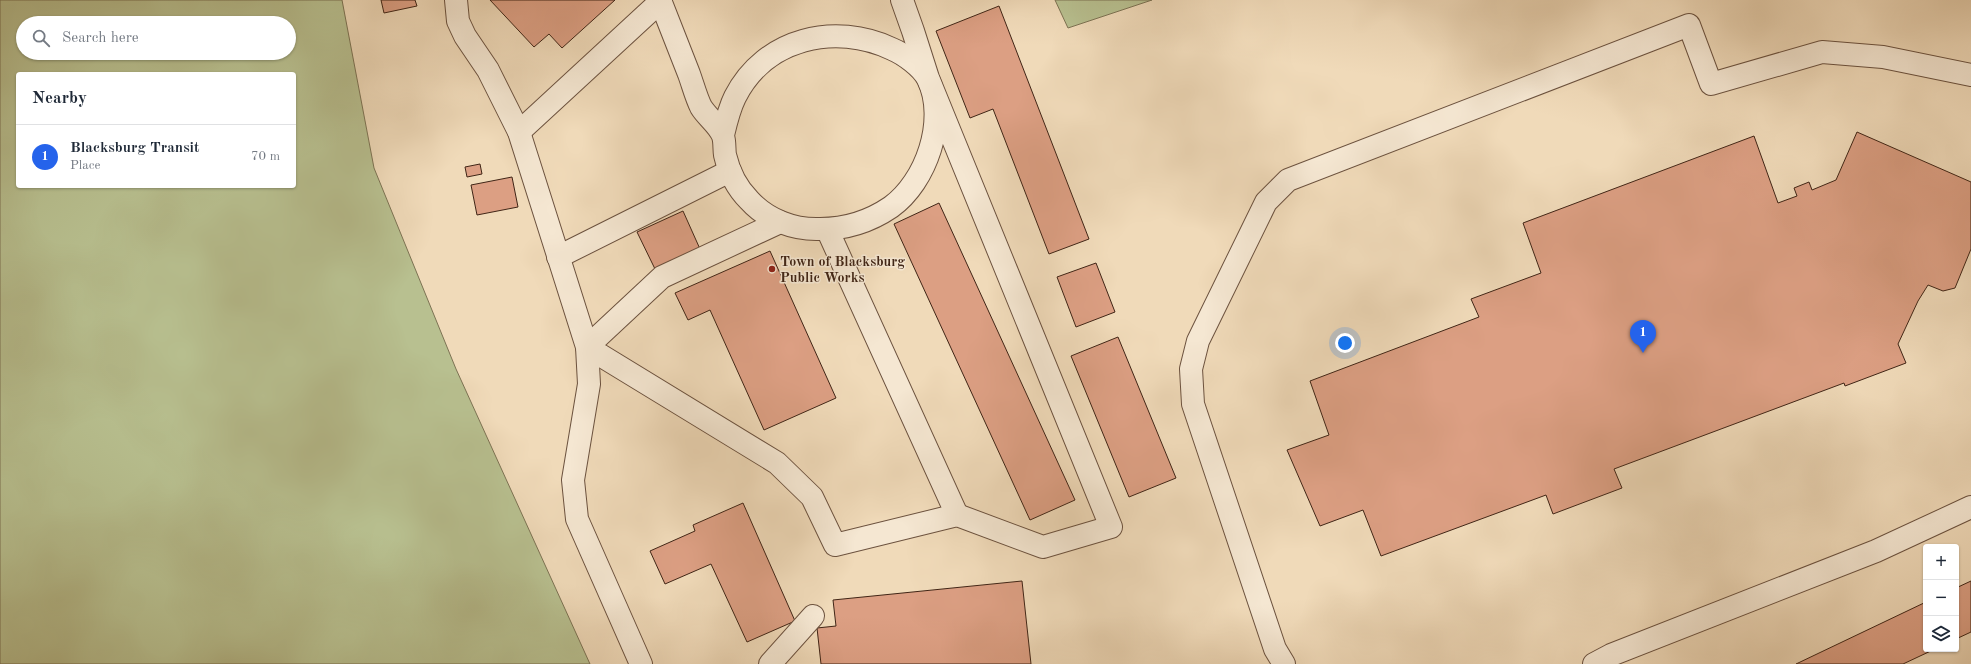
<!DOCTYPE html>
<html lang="en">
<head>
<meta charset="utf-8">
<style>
	:root { --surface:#fff; --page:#f6f6f7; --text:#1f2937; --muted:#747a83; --line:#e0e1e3; --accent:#2563eb }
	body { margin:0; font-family:"Old Standard TT",serif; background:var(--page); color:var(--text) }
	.controls { position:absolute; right:12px; bottom:12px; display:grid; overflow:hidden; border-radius:4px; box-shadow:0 1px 3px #0004 }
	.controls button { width:36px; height:36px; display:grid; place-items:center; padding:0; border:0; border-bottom:1px solid var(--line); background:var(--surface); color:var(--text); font:20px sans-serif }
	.you { position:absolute; left:1345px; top:343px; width:14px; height:14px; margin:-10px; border:3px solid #fff; border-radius:50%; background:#1a73e8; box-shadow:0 0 0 6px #1a73e833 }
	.badge { display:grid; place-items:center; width:26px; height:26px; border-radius:50%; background:var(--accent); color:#fff; font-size:13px; font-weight:700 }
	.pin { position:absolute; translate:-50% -33px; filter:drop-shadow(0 1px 2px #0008) }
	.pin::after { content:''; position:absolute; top:21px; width:14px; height:12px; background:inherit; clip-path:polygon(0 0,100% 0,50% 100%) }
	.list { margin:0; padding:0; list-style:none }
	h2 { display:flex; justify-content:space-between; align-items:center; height:52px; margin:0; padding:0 16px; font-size:17px }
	h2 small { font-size:13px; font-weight:400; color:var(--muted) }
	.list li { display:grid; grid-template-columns:26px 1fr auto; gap:12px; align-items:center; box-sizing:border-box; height:64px; padding:0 16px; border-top:1px solid var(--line) }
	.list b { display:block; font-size:15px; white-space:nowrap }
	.list p { margin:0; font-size:13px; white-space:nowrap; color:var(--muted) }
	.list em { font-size:13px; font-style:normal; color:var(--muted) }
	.icon { flex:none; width:22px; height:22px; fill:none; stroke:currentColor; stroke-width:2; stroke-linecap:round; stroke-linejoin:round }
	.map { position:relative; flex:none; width:1971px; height:664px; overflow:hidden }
	.search { position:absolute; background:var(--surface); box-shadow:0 1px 3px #0004; left:16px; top:16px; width:280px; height:44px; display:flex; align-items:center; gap:10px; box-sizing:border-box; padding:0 14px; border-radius:22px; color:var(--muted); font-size:15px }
	.panel { position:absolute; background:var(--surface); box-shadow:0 1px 3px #0004; left:16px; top:72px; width:280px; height:116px; border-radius:4px }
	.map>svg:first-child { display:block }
	.green { fill:#b8c090; stroke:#7c7253; fill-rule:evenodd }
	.building { fill:#dc9f83; stroke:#402516 }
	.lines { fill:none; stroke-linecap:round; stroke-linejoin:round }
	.minor-casing { stroke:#6c523f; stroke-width:24 }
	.minor { stroke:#f5e7d2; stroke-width:22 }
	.poi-dot { fill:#8f2418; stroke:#f5e7d2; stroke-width:1.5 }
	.labels { text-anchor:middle; stroke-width:3; stroke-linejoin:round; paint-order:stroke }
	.poi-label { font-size:14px; font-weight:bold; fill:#402516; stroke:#f5e7d2; text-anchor:start }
</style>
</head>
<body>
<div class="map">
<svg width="1971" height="664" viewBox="0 0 1971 664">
	<rect width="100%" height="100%" fill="#f0dab9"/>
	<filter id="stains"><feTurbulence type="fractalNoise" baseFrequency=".005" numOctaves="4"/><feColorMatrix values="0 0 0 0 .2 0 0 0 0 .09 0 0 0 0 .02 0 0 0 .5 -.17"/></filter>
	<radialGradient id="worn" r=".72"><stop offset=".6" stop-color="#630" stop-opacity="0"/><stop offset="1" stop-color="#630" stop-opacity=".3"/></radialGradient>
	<g class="green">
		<path d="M0 0H342L374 168 456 369 590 664H0ZM23 23H289V53H23ZM18 74H294V186H18Z"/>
		<polygon points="1055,0 1152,0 1068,28"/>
	</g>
	<g class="building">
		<polygon points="381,0 415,0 417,6 384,13"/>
		<polygon points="490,0 615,0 562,48 549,34 534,47"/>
		<polygon points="999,6 1089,239 1049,254 993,109 970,118 936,31"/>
		<polygon points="1857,132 1971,182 1971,249 1955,288 1943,291 1928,285 1918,301 1898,344 1906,363 1845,386 1844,383 1614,469 1622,488 1553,514 1546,495 1381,556 1363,510 1320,526 1287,450 1329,435 1310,381 1479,317 1471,299 1541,273 1523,223 1754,136 1778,203 1797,196 1794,188 1809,182 1812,190 1836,180"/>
		<polygon points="480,164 482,174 467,177 465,167"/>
		<polygon points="512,177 518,207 477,215 471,185"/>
		<polygon points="939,203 1075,500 1030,520 894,224"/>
		<polygon points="683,211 700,249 655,269 637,232"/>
		<polygon points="770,251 836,398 764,430 710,310 688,320 675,293"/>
		<polygon points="1096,263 1115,312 1076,327 1057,277"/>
		<polygon points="1118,337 1176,478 1129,497 1071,356"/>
		<polygon points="743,503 795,621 747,642 711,564 665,584 650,551 695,531 693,525"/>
		<polygon points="1022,581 1031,664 821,664 817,628 836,626 833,600"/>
		<polygon points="1971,581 1971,632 1956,639 1956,588"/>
		<polygon points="1926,602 1926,649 1935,649 1903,664 1796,664"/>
	</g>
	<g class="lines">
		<g class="minor-casing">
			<g id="minor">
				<polyline points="456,0 458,21 465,36 488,70 519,132 587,347 589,384 573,480 577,519 641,664"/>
				<path d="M660 0C670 25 679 49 689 74 693 85 696 97 701 107 707 117 719 125 723 136 725 142 724 149 725 155 729 172 737 188 749 200 767 220 794 230 820 229 846 229 869 222 891 207 926 182 948 120 928 79 922 67 904 54 892 49 835 22 765 38 735 97 729 109 726 122 723 135"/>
				<polyline points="519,132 661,1"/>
				<polyline points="780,222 662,277 587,347 777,463 812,497 835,545 957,515 1043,547 1111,527 928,78 913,31 902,0"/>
				<polyline points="827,229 957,515"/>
				<polyline points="558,257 730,171"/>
				<polyline points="770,664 813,616"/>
				<polyline points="1284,664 1275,649 1193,404 1191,369 1198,341 1266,202 1288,180 1689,25 1711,84 1822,52 1883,57 1971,75"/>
				<polyline points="1594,664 1611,655 1876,551 1971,507"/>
			</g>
		</g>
		<use href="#minor" class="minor"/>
	</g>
	<circle class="poi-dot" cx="772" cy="269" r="4"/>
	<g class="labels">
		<g class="poi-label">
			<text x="780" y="266">Town of Blacksburg<tspan x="780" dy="16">Public Works</tspan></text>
		</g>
	</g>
	<rect width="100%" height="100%" filter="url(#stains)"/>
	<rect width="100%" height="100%" fill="url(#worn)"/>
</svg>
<div class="controls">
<button>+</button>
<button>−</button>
<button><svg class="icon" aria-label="layers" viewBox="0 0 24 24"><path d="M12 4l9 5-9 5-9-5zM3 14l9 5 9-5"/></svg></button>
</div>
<div class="you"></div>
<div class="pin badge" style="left:1643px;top:353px">1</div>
<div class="search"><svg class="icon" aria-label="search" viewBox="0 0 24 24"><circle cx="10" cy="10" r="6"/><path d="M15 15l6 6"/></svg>Search here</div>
<section class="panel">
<h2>Nearby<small></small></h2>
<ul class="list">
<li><span class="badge">1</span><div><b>Blacksburg Transit</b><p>Place</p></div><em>70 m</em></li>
</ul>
</section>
</div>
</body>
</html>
